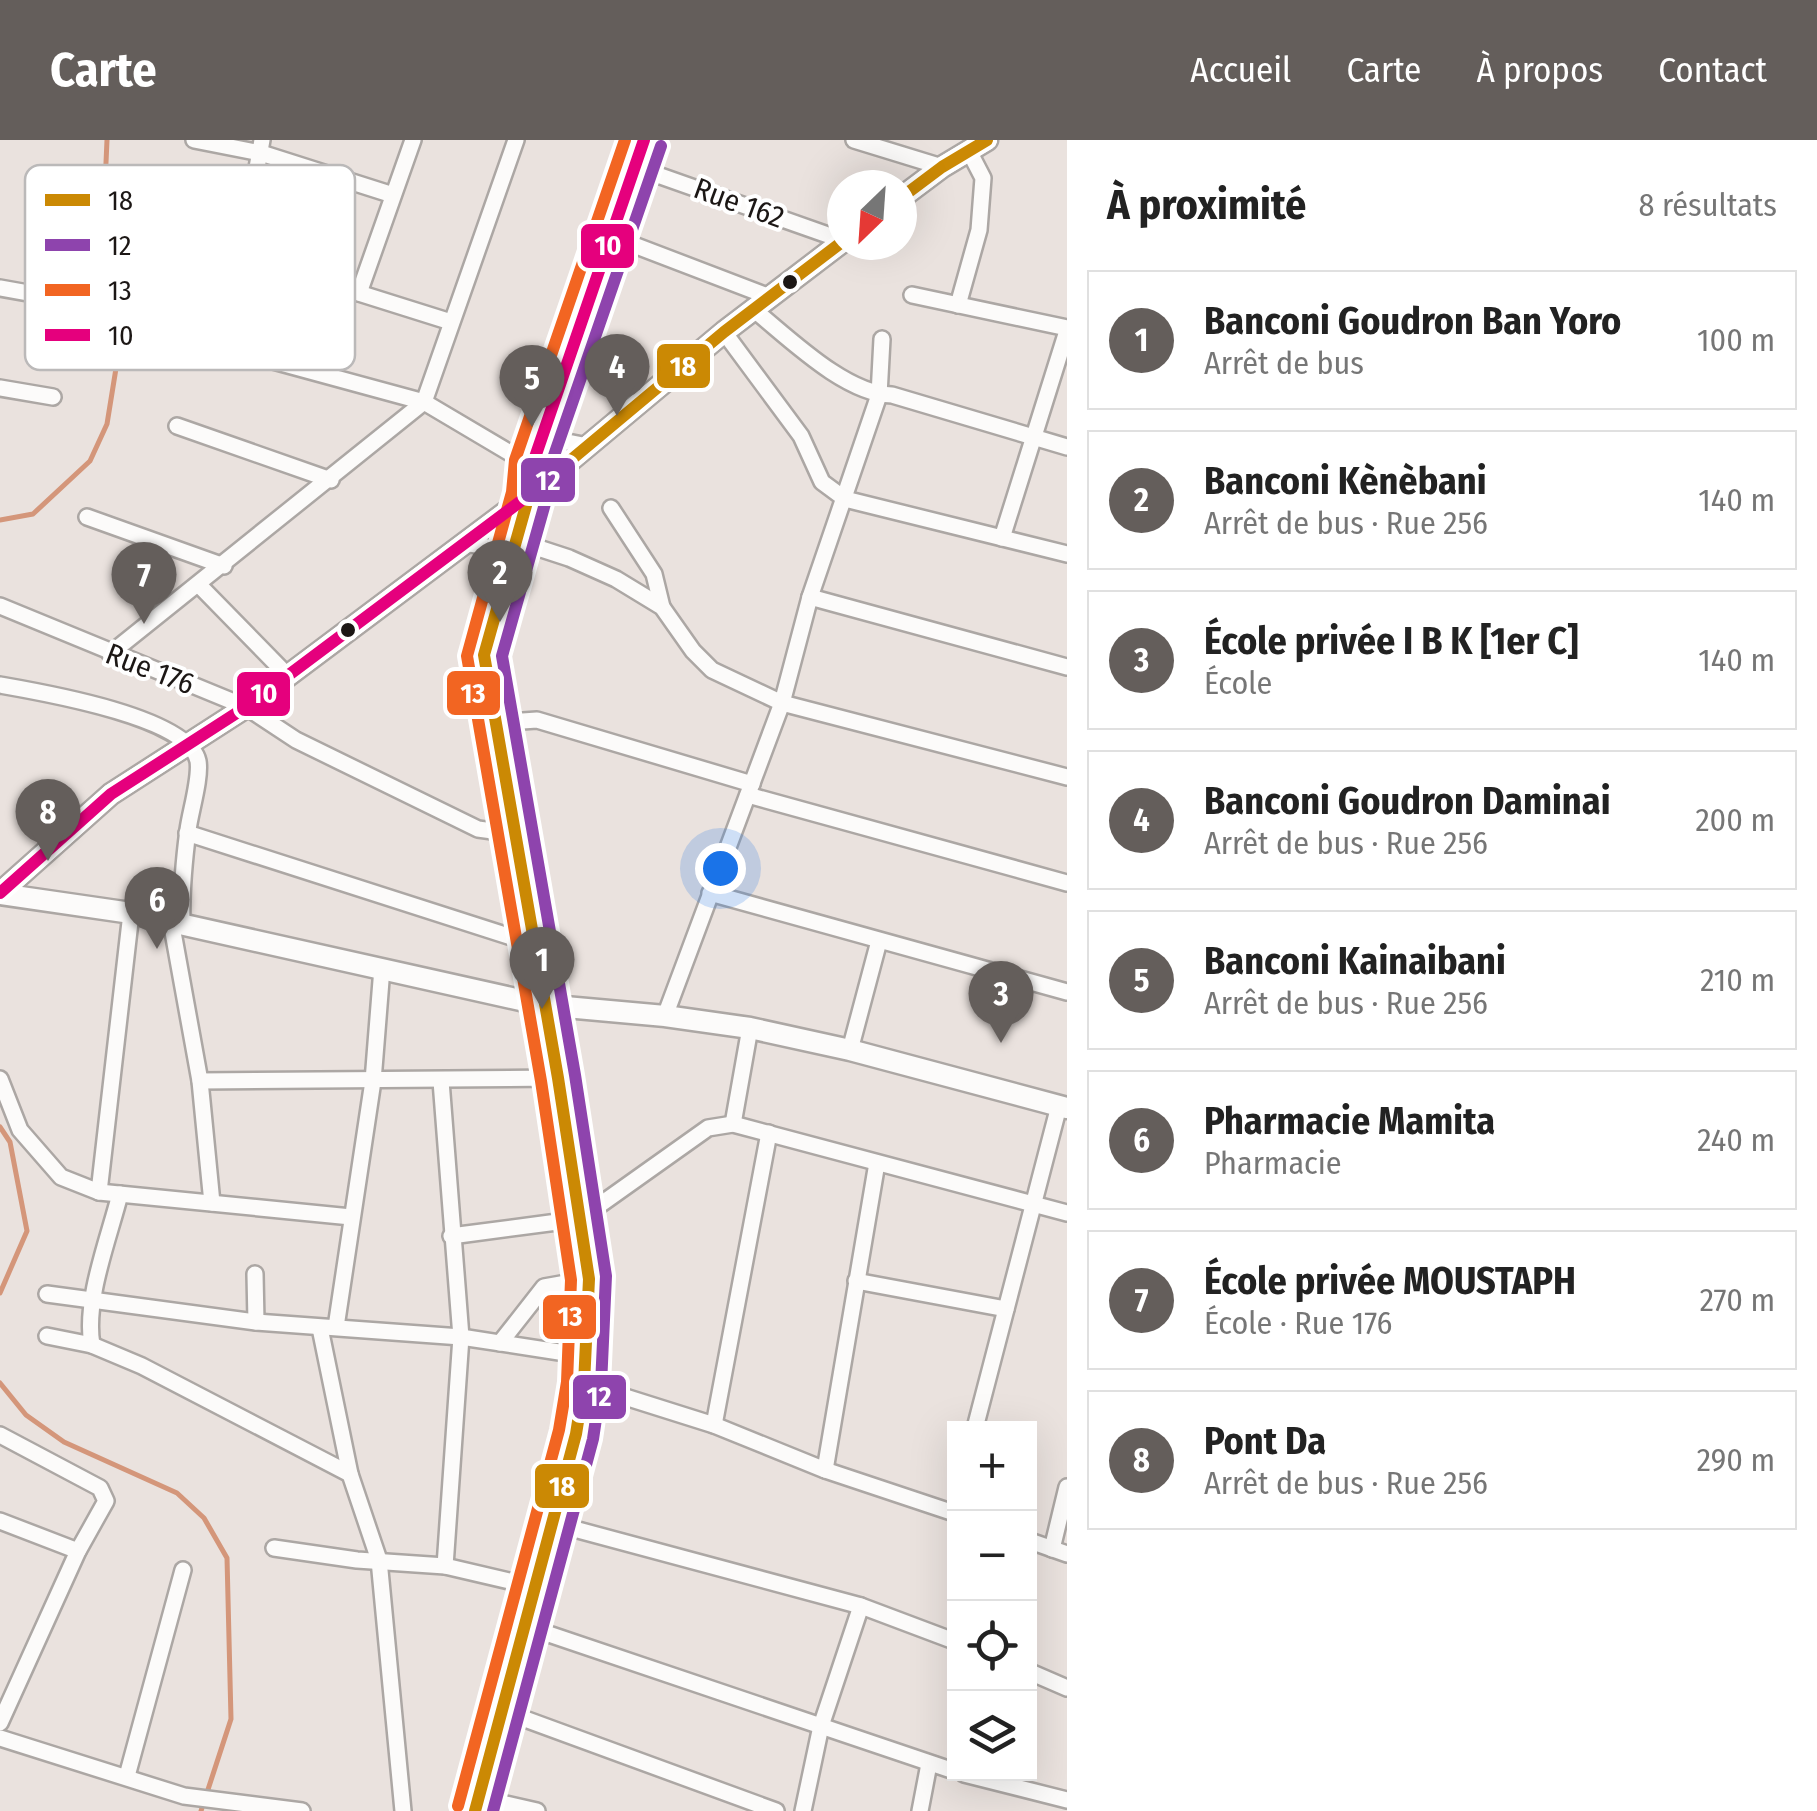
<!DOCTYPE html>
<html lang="fr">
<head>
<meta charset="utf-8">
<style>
	:root { --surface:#fff; --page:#f6f6f6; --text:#222; --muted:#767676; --line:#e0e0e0; --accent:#645e5b }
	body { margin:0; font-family:"Fira Sans Condensed",sans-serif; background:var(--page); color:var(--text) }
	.controls { position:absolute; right:30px; bottom:30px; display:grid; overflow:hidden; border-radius:0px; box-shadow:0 10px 40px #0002 }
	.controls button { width:90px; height:90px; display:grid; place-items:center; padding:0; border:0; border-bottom:2px solid var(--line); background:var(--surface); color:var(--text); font:50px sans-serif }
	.compass { position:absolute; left:827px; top:30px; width:90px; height:90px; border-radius:50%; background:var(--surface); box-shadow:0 10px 40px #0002; rotate:205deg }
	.you { position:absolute; left:720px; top:728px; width:35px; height:35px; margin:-25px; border:8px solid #fff; border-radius:50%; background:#1a73e8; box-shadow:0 0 0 15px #1a73e833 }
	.badge { display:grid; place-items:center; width:65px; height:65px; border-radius:50%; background:var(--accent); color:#fff; font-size:32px; font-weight:700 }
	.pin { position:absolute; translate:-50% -82px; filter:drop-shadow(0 2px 5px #0008) }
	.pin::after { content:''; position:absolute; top:52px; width:35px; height:30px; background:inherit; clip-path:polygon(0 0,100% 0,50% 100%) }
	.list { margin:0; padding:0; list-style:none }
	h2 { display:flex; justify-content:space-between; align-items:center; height:130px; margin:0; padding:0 40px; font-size:42px }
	h2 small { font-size:32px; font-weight:400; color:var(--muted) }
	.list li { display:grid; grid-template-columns:65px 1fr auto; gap:30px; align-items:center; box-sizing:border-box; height:140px; margin:0 20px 20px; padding:0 20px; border:2px solid var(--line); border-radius:0px }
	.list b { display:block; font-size:38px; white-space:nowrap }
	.list p { margin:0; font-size:32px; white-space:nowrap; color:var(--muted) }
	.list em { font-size:32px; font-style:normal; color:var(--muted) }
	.icon { flex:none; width:55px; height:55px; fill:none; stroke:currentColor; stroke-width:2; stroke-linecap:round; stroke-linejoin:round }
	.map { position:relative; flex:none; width:1067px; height:1671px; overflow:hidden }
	header { display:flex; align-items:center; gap:60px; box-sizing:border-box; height:140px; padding:0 50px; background:var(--accent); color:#fff }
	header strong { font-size:48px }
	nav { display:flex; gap:55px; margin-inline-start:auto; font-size:35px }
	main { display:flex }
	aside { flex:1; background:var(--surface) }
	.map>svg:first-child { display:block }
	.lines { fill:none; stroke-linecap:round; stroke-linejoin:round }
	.stream { stroke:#d4967a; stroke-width:5 }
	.minor-casing { stroke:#aca7a4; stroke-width:20 }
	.tertiary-casing { stroke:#aca7a4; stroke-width:25 }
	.secondary-casing { stroke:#aca7a4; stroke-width:28 }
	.minor { stroke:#fcfbfa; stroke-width:15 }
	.tertiary { stroke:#fcfbfa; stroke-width:20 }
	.secondary { stroke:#fcfbfa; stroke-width:22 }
	.bus-1-casing { stroke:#fff; stroke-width:20 }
	.bus-2-casing { stroke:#fff; stroke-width:20 }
	.bus-3-casing { stroke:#fff; stroke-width:20 }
	.bus-4-casing { stroke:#fff; stroke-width:20 }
	.bus-1 { stroke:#cb8904; stroke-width:12 }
	.bus-2 { stroke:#8e44ad; stroke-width:12 }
	.bus-3 { stroke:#f26522; stroke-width:12 }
	.bus-4 { stroke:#e5007d; stroke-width:12 }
	.bus-dot { fill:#1c1715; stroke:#fff; stroke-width:4 }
	.labels { text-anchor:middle; stroke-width:8; stroke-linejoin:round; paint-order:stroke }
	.street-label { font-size:30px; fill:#1c1715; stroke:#fff }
	.key { fill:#fff; stroke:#bbb9b9; stroke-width:2.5 }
	.key-label { font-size:28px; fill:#1c1715 }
	.line-badge { stroke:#fff; stroke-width:4 }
	.badge-label { font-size:28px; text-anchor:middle; font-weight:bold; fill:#fff }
</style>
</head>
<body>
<header>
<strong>Carte</strong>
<nav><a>Accueil</a><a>Carte</a><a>À propos</a><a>Contact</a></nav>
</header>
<main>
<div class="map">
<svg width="1067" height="1671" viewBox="0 0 1067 1671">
	<rect width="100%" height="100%" fill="#eae2de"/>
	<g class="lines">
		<g class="stream">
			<polyline points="107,0 104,68 109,119 106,155 108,167"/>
			<polyline points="0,380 33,374 90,321 107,284 118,216 119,198 110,177"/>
			<polyline points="0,987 10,1002 27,1091 0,1153"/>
			<polyline points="0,1243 26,1275 64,1302 177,1353 204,1378 227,1418 231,1579 201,1671"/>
		</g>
		<g class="minor-casing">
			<g id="minor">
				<polyline points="194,0 261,13 393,55"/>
				<polyline points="854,0 942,27"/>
				<polyline points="635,27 842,100"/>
				<polyline points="613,97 770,157"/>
				<polyline points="241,116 451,182"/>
				<polyline points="0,148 73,161 218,206 424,262 532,326"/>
				<polyline points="359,153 413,0"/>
				<polyline points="912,155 1067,188"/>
				<polyline points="958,165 979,90 983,38 969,11"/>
				<path d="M753 169C789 198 845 254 892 255L1067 307"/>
				<polyline points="724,192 801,296 822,342 845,359 1067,414"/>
				<polyline points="218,206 241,116 262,0"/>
				<polyline points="0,248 53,257"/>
				<polyline points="177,286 331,340"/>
				<polyline points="542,297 588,306"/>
				<polyline points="611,368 654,434 662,467"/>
				<polyline points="87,377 224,426"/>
				<polyline points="1002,398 1067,191"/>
				<polyline points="517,401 569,418 616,439 662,467 693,511 712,530 782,563 1067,637"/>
				<polyline points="465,403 487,407 511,418"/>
				<polyline points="199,445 287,535"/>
				<polyline points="810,457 1067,527"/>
				<polyline points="0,466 246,567 296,600 478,689 514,694"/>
				<polyline points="110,514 424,262 516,0"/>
				<path d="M0 545C40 552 189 577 198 621 201 638 190 673 188 690 184 721 181 753 182 784"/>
				<polyline points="495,583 537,580 752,644"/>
				<polyline points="748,655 1067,743"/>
				<polyline points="187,693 533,804"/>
				<polyline points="710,753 1067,852"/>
				<polyline points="171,781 200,941 212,1063"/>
				<polyline points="665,876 782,563 810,457 879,255 882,199"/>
				<polyline points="850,910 879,801"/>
				<polyline points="0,939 20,990 61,1037 99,1052 351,1077"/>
				<polyline points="200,941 558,938"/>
				<polyline points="441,941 461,1197 445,1426"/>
				<polyline points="733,984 750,888"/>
				<polyline points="99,1052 131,773"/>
				<polyline points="451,1096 580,1079 708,988 733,984 1067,1073"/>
				<polyline points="255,1134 256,1182"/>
				<polyline points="856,1141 1006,1169"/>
				<polyline points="47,1154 256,1182 461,1197 585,1216"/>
				<polyline points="336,1187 373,941 382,828"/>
				<polyline points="320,1188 350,1334 379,1420 403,1671"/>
				<polyline points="47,1196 92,1205 142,1226 350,1334"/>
				<polyline points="500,1203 544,1147 589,1139"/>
				<path d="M92 1205C84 1160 109 1098 120 1054"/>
				<polyline points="584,1244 714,1285 825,1330 954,1373"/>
				<polyline points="714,1285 769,993"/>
				<polyline points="975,1288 1059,966"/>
				<polyline points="0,1295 100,1348 106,1361 78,1411 0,1583"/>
				<polyline points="825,1330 877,1023"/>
				<polyline points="0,1381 78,1411"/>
				<polyline points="552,1383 861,1466 954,1501"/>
				<polyline points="1030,1401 1067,1414"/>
				<polyline points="274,1408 357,1420 445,1426 535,1447"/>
				<polyline points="1052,1409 1067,1347"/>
				<polyline points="525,1486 954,1631"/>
				<polyline points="1030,1532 1067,1548"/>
				<polyline points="503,1571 776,1671"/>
				<polyline points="0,1598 184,1656 302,1671"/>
				<polyline points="964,1634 1067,1660"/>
				<polyline points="127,1636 183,1430"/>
				<polyline points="479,1658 537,1671"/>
				<polyline points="803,1671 821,1586 861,1466"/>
				<polyline points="920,1671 929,1624"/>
			</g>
		</g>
		<g class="tertiary-casing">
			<g id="tertiary">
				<polyline points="902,57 942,27 987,0"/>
				<polyline points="0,753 111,654 246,567 529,355 724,192 842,102"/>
				<polyline points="0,754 131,773 543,865 665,876 750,888 850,910 1067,968"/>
			</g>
		</g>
		<g class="secondary-casing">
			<polyline id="secondary" points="475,1671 576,1294 584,1244 589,1139 558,938 484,515 529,355 532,326 644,0"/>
		</g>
		<use href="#minor" class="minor"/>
		<use href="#tertiary" class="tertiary"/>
		<use href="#secondary" class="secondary"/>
		<g class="bus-1-casing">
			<g id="bus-1">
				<polyline points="902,57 942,27 987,0"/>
				<polyline points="529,355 724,192 842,102"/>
				<polyline points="475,1671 576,1294 584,1244 589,1139 558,938 484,515 529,355"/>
			</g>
		</g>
		<g class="bus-2-casing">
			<polyline id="bus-2" points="493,1671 593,1299 601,1245 606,1136 575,935 502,516 546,360 549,330 661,6"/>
		</g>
		<g class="bus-3-casing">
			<polyline id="bus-3" points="458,1666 559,1290 567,1242 571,1140 541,941 467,516 512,352 515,320 625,0"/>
		</g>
		<g class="bus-4-casing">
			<g id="bus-4">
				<polyline points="529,355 532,326 644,0"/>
				<polyline points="0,753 111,654 246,567 529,355"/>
			</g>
		</g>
		<use href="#bus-1" class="bus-1"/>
		<use href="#bus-2" class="bus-2"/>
		<use href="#bus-3" class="bus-3"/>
		<use href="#bus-4" class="bus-4"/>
	</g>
	<g class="bus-dot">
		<circle cx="790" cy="142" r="9"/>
		<circle cx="348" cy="490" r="9"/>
	</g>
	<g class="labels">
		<g class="street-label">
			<text transform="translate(739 63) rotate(20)" y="10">Rue 162</text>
			<text transform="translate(150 529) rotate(21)" y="10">Rue 176</text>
		</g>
	</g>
	<rect x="25" y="25" width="330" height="205" rx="15" class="key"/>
	<rect x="45" y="54" width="45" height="12" fill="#cb8904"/>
	<rect x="45" y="99" width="45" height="12" fill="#8e44ad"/>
	<rect x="45" y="144" width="45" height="12" fill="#f26522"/>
	<rect x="45" y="189" width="45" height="12" fill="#e5007d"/>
	<g class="key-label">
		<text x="108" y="70">18</text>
		<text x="108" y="115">12</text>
		<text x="108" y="160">13</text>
		<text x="108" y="205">10</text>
	</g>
	<g class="line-badge">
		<rect x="579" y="82" width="57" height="48" rx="10" fill="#e5007d"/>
		<rect x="655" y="202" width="57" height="48" rx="10" fill="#cb8904"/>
		<rect x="519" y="316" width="58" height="48" rx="10" fill="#8e44ad"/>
		<rect x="445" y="529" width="57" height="48" rx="10" fill="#f26522"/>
		<rect x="235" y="530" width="57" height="48" rx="10" fill="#e5007d"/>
		<rect x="541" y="1153" width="57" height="48" rx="10" fill="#f26522"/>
		<rect x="571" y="1233" width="57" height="48" rx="10" fill="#8e44ad"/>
		<rect x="533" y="1322" width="58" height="48" rx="10" fill="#cb8904"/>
	</g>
	<g class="badge-label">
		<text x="608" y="115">10</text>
		<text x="683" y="236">18</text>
		<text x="548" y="350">12</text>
		<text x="473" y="563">13</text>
		<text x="264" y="563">10</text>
		<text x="570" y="1186">13</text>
		<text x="599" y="1266">12</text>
		<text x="562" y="1356">18</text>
	</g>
</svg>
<div class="controls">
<button>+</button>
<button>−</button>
<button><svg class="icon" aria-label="locate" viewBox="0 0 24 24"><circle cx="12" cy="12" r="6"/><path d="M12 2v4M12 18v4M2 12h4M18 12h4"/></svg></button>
<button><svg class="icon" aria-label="layers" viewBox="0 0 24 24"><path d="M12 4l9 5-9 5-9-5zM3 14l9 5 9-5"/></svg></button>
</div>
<svg class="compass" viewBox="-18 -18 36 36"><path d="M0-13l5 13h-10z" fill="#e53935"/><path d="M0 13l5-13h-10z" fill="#767676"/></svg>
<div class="you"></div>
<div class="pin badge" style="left:542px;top:869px">1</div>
<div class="pin badge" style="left:500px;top:482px">2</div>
<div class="pin badge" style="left:1001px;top:903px">3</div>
<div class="pin badge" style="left:617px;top:276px">4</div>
<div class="pin badge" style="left:532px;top:287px">5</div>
<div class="pin badge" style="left:157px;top:809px">6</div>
<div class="pin badge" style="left:144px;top:484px">7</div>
<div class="pin badge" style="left:48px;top:721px">8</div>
</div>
<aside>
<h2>À proximité<small>8 résultats</small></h2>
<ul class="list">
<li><span class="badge">1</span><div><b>Banconi Goudron Ban Yoro</b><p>Arrêt de bus</p></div><em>100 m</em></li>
<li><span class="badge">2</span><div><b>Banconi Kènèbani</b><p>Arrêt de bus · Rue 256</p></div><em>140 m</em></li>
<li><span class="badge">3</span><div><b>École privée I B K [1er C]</b><p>École</p></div><em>140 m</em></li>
<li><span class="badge">4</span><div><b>Banconi Goudron Daminai</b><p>Arrêt de bus · Rue 256</p></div><em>200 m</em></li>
<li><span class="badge">5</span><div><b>Banconi Kainaibani</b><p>Arrêt de bus · Rue 256</p></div><em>210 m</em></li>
<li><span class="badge">6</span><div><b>Pharmacie Mamita</b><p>Pharmacie</p></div><em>240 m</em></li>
<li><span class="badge">7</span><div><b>École privée MOUSTAPH</b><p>École · Rue 176</p></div><em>270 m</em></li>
<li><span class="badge">8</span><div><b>Pont Da</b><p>Arrêt de bus · Rue 256</p></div><em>290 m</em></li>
</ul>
</aside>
</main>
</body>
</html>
